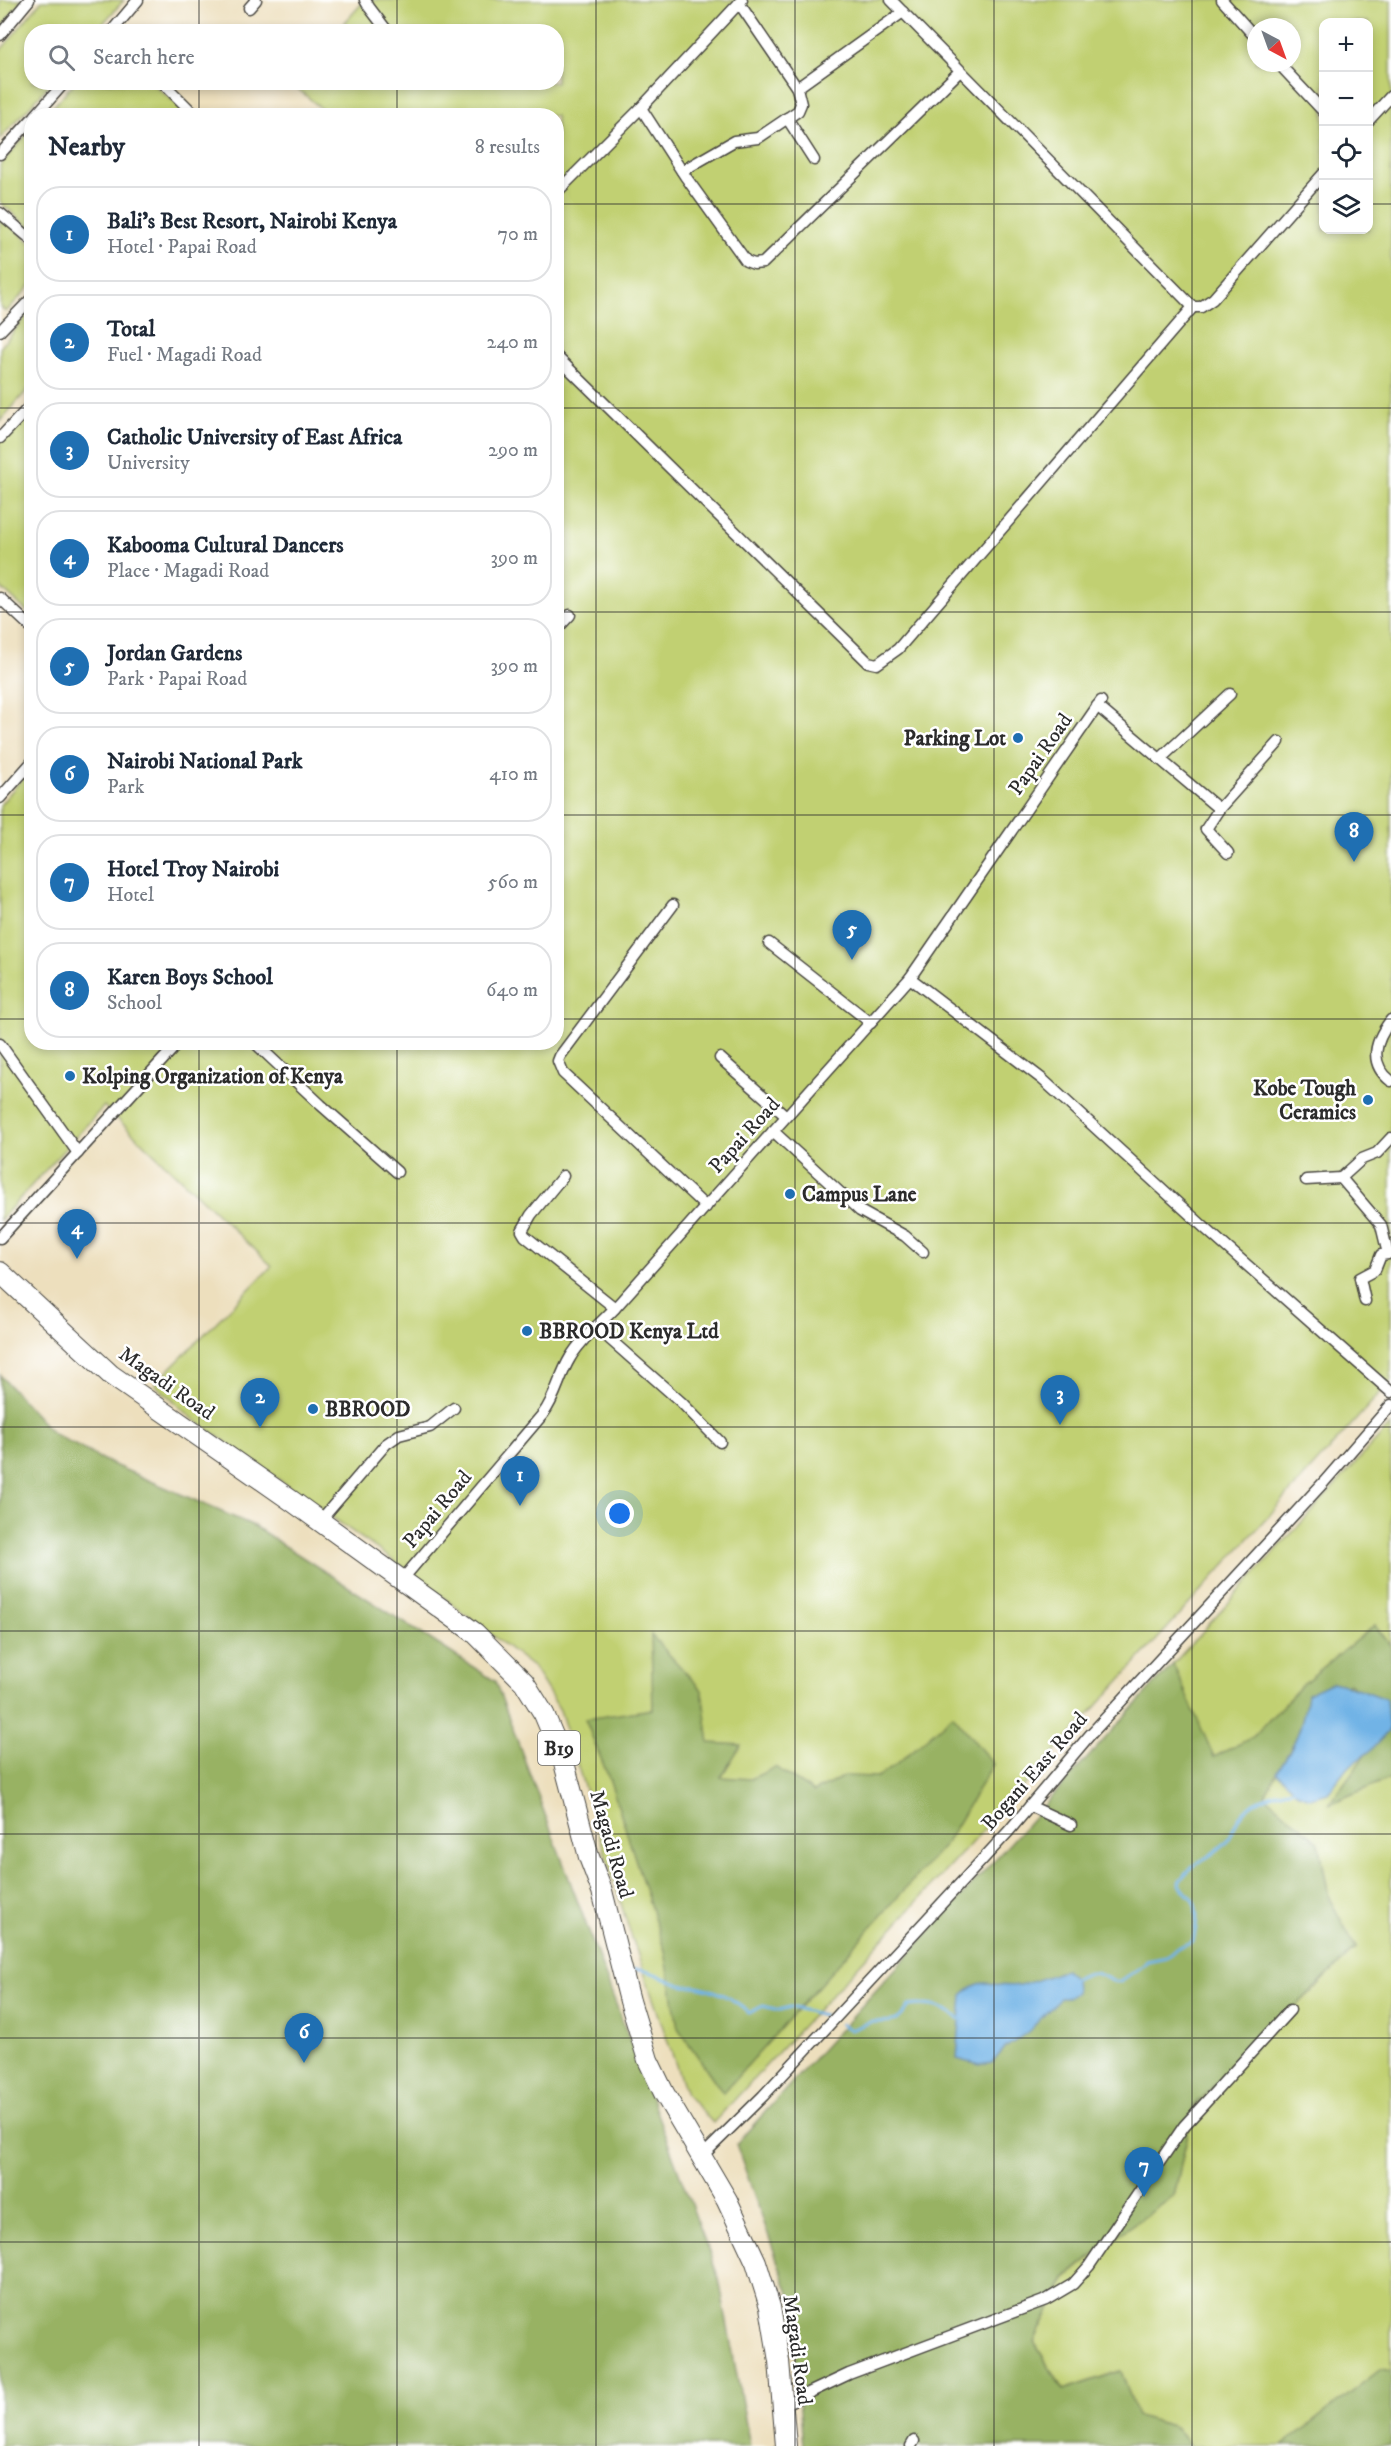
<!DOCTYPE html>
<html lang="en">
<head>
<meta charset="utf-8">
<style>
	:root { --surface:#fff; --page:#f2f2f3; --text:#1f2937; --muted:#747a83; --line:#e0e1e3; --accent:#1f6fb2 }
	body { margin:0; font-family:"IM FELL DW Pica",serif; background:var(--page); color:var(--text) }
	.controls { position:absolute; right:18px; top:18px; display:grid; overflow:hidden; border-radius:12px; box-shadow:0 3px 9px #0003 }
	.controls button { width:54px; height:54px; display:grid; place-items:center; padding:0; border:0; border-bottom:2px solid var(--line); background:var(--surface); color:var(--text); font:30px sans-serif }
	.compass { position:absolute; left:1247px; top:18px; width:54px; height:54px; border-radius:50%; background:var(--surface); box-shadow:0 3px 9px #0003; rotate:139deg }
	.you { position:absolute; left:620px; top:1514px; width:21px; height:21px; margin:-15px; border:4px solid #fff; border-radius:50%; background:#1a73e8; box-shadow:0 0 0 9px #1a73e833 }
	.badge { display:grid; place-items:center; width:39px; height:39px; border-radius:50%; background:var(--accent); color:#fff; font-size:20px; font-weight:700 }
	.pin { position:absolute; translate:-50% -50px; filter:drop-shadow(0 2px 3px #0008) }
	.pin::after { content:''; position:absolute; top:32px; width:21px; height:18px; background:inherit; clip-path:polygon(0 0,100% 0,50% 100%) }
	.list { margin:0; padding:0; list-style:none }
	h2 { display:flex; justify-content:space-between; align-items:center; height:78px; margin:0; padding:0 24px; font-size:26px }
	h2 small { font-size:20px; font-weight:400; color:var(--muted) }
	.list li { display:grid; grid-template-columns:39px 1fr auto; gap:18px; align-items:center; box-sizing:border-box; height:96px; margin:0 12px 12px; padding:0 12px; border:2px solid var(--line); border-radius:24px }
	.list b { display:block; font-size:22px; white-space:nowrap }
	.list p { margin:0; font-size:20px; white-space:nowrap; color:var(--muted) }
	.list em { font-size:20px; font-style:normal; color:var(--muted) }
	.icon { flex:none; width:33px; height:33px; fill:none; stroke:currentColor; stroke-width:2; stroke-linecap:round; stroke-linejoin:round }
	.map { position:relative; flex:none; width:1391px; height:2446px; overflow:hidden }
	.search { position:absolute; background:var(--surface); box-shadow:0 3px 9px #0003; left:24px; top:24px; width:540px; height:66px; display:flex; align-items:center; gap:15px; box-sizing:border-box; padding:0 21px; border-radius:24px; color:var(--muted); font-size:22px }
	.panel { position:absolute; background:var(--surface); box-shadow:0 3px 9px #0003; left:24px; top:108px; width:540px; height:942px; border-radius:24px }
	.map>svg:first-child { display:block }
	.green { fill:#c1d072; stroke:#767e4e; stroke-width:1.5; fill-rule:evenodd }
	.forest { fill:#98b264; stroke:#626e48; stroke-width:1.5 }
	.water { fill:#71b3e6; stroke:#4e6f88; stroke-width:1.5 }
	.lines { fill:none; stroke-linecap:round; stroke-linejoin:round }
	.stream { stroke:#71b3e6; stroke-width:3 }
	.street-casing { stroke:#484641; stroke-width:13 }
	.highway-casing { stroke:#484641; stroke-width:22 }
	.street { stroke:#fff; stroke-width:10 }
	.highway { stroke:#fff; stroke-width:20 }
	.grid { fill:none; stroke:#2b2b2b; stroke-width:1.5; stroke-opacity:0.55 }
	.poi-dot { fill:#1f6fb2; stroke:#fff; stroke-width:2 }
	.labels { text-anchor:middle; stroke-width:5; stroke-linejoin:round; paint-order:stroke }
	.shield { fill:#fff; stroke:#6b6b6b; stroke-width:1.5 }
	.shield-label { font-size:20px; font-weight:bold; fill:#2b2b2b }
	.poi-label { font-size:21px; font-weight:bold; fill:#2b2b2b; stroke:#fff; text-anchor:start }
	.street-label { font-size:21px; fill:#2b2b2b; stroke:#fff }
</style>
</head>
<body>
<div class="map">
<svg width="1391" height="2446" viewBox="0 0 1391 2446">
	<rect width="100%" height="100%" fill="#fff"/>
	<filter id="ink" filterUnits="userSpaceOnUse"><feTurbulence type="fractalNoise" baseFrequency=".0167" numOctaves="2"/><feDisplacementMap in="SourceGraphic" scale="12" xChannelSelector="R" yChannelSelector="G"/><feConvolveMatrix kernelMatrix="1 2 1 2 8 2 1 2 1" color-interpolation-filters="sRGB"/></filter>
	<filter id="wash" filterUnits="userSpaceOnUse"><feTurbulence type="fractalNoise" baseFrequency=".008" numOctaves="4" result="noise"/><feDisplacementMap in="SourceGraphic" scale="24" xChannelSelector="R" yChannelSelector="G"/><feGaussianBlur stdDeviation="1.35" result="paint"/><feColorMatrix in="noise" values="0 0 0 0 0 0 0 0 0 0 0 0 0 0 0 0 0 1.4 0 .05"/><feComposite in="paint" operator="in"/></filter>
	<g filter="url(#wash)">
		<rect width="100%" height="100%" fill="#eddfbd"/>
		<g class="green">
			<polygon points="0,0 22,0 0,29"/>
			<polygon points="42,0 124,0 96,31 32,32 32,82 51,83 0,139 0,51"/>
			<path d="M365 0H1391V1381L1058 1749 713 2123 686 2094 629 1929 560 1710 533 1667 425 1583 192 1418 155 1384 272 1266 104 1106 0 1220V805L31 768 32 1042H556V116L329 115 291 83 556 82V32L337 31ZM1324 22H1368V230H1324ZM1256 27H1292V63H1256Z"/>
			<polygon points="75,82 152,83 189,115 45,116"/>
			<polygon points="31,130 31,229 0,202 0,165"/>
			<polygon points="0,216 32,244 31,285 6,312 0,307"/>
			<polygon points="31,310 31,386 0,421 0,348"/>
			<polygon points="31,406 31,615 0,587 0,440"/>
			<polygon points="1391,1424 1391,1646 1375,1625 1304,1683 1253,1737 1213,1758 1173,1664"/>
			<polygon points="1349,1683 1387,1711 1371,1747 1330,1803 1391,1778 1391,2371 1381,2369 1282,2446 1190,2446 1175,2427 1137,2416 1120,2371 1063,2390 1034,2342 1065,2279 1110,2241 1174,2196 1194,2106 1356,1948 1329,1898 1319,1843 1264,1795 1302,1728"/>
		</g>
		<g class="forest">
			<polygon points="0,1375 52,1433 107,1462 254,1526 495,1681 719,2279 750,2446 0,2446"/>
			<polygon points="1375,1625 1391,1646 1391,1778 1329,1804 1371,1747 1386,1711 1349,1683 1302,1728 1265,1795 1319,1843 1329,1898 1356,1948 1194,2105 1174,2196 1110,2241 1065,2278 1034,2342 1063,2390 1121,2371 1137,2416 1175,2427 1190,2446 803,2446 791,2299 736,2144 1173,1664 1214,1757 1253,1737 1304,1683"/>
			<polygon points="651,1635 702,1690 709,1743 741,1745 721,1777 751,1779 775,1767 814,1792 845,1776 877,1777 892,1768 953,1715 993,1764 946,1843 723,2093 678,2028 665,1951 610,1781 585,1719 653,1709"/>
			<polygon points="1381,2369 1391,2371 1391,2446 1282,2446"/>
		</g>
		<g class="water">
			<path d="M1333 1682 1360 1689 1386 1699 1389 1731 1370 1751 1347 1768 1328 1793 1309 1798 1297 1793 1277 1772C1295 1744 1303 1727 1307 1694Z"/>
			<path d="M1065 1970 1075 1979 1076 1992 1068 1998H1060L1029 2031 1004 2049 992 2063 980 2065 957 2059 962 1995C986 1972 992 1990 1020 1985 1035 1982 1051 1975 1065 1970Z"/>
		</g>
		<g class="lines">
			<g class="stream">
				<path d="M633 1970C653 1968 667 1983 686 1986 687 1986 695 1986 696 1986 714 1989 737 2000 749 2013L763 2006 779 2010 790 2007 824 2015"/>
				<path d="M1075 1979C1103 1963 1105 1985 1120 1981 1124 1979 1128 1975 1132 1973 1138 1969 1143 1967 1147 1961L1167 1957 1177 1948 1193 1941C1196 1928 1200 1908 1191 1898 1186 1892 1182 1890 1179 1882 1191 1862 1213 1858 1228 1840 1232 1835 1234 1826 1238 1819 1249 1801 1274 1792 1294 1789"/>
				<path d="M840 2024 851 2030C857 2028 867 2022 873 2022 893 2021 897 2025 909 2006 929 2003 944 2006 960 2019"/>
			</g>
		</g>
	</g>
	<g filter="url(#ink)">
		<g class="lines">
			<g class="street-casing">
				<g id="street">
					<polyline points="365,0 369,7 388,32"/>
					<polyline points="891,0 1193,307 1201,307 1213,299 1324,173"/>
					<polyline points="1222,0 1256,38"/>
					<polyline points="249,8 256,0"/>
					<polyline points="111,32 138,0"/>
					<polyline points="0,35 29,0"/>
					<polyline points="1278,63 1324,112"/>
					<polyline points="162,82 196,116"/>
					<polyline points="797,88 903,12"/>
					<polyline points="641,108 685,176 746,261 754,264 763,263 960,71"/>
					<polyline points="35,116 65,82"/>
					<polyline points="787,118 814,160"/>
					<polyline points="1368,121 1391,96"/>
					<polyline points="0,154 32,119"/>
					<polyline points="682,171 734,141 758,138 798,111 801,104 797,88 739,3"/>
					<polyline points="556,193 641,108 742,0"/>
					<polyline points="0,213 32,240"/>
					<polyline points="0,331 32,298"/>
					<polyline points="556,356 868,662 877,664 898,649 1193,307"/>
					<polyline points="0,438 32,404"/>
					<polyline points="0,598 32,628"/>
					<polyline points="556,630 570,615"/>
					<polyline points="1097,706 1219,809 1279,742"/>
					<polyline points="1160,759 1230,694"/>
					<polyline points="0,798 32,762"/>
					<polyline points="1219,809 1206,829 1228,853"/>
					<polyline points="673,905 560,1056 558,1061 563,1073 706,1207"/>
					<polyline points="769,943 871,1023"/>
					<polyline points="910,978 1042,1079 1206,1229 1391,1392"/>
					<path d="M1391 1020C1375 1041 1368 1063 1391 1081"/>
					<polyline points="254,1042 321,1105 397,1172"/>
					<polyline points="0,1044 78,1153"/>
					<polyline points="720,1058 786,1116"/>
					<polyline points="773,1131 860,1211 905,1236 923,1252"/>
					<polyline points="563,1176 531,1215 522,1231 525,1236 615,1308"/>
					<polyline points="1306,1180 1341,1178"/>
					<polyline points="0,1238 179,1042"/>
					<polyline points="1365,1301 1360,1278 1375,1270 1381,1255 1388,1254 1381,1225 1341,1178 1362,1159 1377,1153 1391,1138"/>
					<polyline points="596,1327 681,1402 720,1442"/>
					<polyline points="320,1521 386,1444 399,1435 430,1427 454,1408"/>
					<path d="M401 1581 543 1414C556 1397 559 1376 570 1358 581 1339 600 1324 615 1308L910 978 1101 701"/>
					<polyline points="1030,1806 1071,1825"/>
					<polyline points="701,2157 763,2096 1008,1832 1089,1736 1324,1482 1391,1405"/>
					<polyline points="783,2405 849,2374 1046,2300 1073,2284 1089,2266 1184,2126 1290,2010"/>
					<polyline points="911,2446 914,2441"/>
				</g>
			</g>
			<g class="highway-casing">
				<polyline id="highway" points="0,1272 111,1375 292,1501 475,1633 524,1682 544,1714 563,1759 589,1857 602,1891 630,2001 648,2060 664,2093 727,2200 756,2262 770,2307 779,2361 786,2446"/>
			</g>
			<use href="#street" class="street"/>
			<use href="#highway" class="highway"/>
		</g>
	</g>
	<path class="grid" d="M199 0V32M397 0V32M596 0V2446M795 0V2446M994 0V2446M1192 0V2446M199 82V116M397 82V116M0 204H32M556 204H1324M1368 204H1391M0 408H32M556 408H1391M0 612H32M556 612H1391M0 815H32M556 815H1391M0 1019H32M556 1019H1391M199 1042V2446M397 1042V2446M0 1223H1391M0 1427H1391M0 1631H1391M0 1834H1391M0 2038H1391M0 2242H1391"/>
	<g class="poi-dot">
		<circle cx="1018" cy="738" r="6"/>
		<circle cx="70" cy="1076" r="6"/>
		<circle cx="1368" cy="1100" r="6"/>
		<circle cx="790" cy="1194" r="6"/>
		<circle cx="527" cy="1331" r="6"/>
		<circle cx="313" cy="1409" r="6"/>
	</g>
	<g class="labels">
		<rect class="shield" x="538" y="1731" width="42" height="34" rx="4.5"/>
		<g class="shield-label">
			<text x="559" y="1755">B19</text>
		</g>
		<g class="poi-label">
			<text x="1006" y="745" text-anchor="end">Parking Lot</text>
			<text x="82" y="1083">Kolping Organization of Kenya</text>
			<text x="1356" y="1095" text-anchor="end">Kobe Tough<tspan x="1356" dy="24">Ceramics</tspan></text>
			<text x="802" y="1201">Campus Lane</text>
			<text x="539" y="1338">BBROOD Kenya Ltd</text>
			<text x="325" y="1416">BBROOD</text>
		</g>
		<g class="street-label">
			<text transform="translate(1040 754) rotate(-55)" y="7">Papai Road</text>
			<text transform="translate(744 1135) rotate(-48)" y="7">Papai Road</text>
			<text transform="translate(167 1383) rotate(35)" y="7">Magadi Road</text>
			<text transform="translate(437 1509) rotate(-50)" y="7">Papai Road</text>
			<text transform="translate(1034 1771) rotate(-49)" y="7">Bogani East Road</text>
			<text transform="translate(612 1844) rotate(74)" y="7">Magadi Road</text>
			<text transform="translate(798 2350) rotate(82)" y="7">Magadi Road</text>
		</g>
	</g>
</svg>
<div class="controls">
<button>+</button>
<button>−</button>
<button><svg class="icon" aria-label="locate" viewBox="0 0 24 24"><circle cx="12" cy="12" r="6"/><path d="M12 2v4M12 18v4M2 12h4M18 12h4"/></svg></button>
<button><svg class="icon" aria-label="layers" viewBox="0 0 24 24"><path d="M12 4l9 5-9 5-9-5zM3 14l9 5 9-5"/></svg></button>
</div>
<svg class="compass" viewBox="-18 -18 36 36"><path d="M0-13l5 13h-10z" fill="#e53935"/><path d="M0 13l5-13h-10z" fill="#747a83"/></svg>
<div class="you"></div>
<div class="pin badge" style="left:520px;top:1506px">1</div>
<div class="pin badge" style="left:260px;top:1428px">2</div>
<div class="pin badge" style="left:1060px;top:1425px">3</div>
<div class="pin badge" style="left:77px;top:1259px">4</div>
<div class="pin badge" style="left:852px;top:960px">5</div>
<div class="pin badge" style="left:304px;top:2063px">6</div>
<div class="pin badge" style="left:1144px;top:2197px">7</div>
<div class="pin badge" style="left:1354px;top:862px">8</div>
<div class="search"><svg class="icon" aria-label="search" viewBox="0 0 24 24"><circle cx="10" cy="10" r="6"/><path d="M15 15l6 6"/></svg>Search here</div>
<section class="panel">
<h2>Nearby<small>8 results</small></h2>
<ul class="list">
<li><span class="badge">1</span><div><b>Bali's Best Resort, Nairobi Kenya</b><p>Hotel · Papai Road</p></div><em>70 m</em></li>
<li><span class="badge">2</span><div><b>Total</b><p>Fuel · Magadi Road</p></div><em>240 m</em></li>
<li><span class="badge">3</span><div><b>Catholic University of East Africa</b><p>University</p></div><em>290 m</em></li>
<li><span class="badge">4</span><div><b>Kabooma Cultural Dancers</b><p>Place · Magadi Road</p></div><em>390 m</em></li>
<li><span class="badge">5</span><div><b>Jordan Gardens</b><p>Park · Papai Road</p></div><em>390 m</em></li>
<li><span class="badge">6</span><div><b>Nairobi National Park</b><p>Park</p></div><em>410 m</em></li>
<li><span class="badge">7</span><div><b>Hotel Troy Nairobi</b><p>Hotel</p></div><em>560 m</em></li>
<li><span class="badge">8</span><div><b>Karen Boys School</b><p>School</p></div><em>640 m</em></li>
</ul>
</section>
</div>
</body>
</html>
